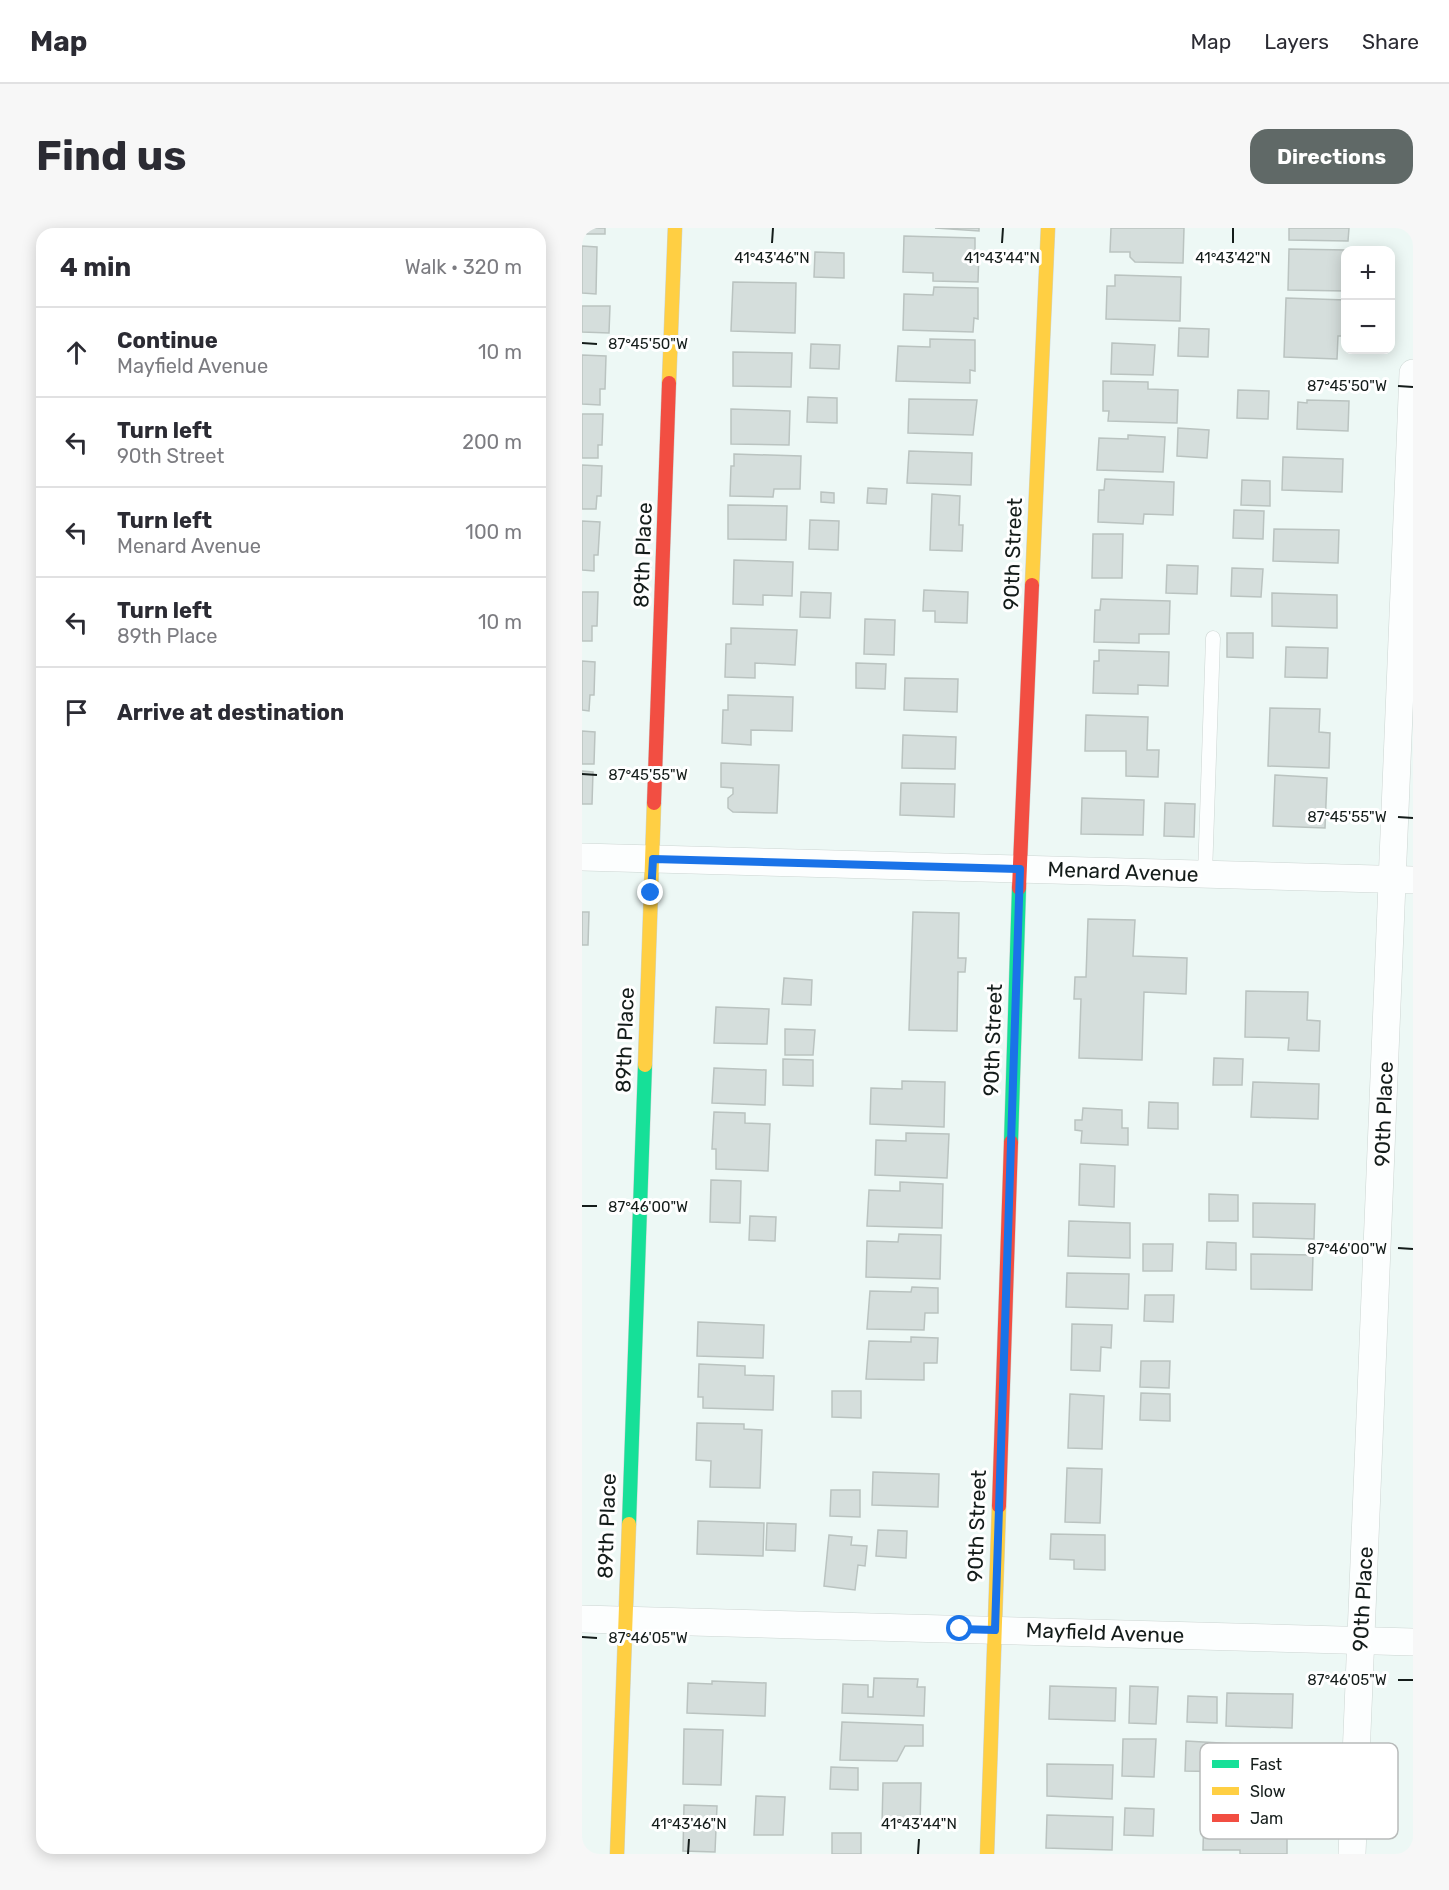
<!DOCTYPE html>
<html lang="en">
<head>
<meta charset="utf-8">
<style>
	:root { --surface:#fff; --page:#f7f7f7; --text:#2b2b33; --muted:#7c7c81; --line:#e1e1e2; --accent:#606967 }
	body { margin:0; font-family:Rubik,sans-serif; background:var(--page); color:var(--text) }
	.controls { position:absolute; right:18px; top:18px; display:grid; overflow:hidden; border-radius:12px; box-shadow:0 3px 15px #0003 }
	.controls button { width:54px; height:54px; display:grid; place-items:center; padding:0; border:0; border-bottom:2px solid var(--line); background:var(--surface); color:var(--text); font:30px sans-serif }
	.stop { position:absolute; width:18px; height:18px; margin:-14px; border:4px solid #1a73e8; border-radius:50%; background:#fff }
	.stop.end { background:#1a73e8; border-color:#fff; box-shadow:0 2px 6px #0008 }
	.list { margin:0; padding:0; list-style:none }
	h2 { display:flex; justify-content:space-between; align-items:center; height:78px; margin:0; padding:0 24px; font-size:26px }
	h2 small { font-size:20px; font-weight:400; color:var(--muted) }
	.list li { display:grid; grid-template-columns:39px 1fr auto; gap:18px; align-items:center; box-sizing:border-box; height:90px; padding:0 24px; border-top:2px solid var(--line) }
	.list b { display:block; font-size:22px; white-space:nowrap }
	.list p { margin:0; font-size:20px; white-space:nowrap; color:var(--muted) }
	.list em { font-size:20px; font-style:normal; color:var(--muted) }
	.icon { flex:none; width:33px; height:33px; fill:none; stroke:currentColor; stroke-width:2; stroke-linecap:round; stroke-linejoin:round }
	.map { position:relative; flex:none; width:831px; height:1626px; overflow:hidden; border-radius:18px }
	header { display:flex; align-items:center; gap:36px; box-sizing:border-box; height:84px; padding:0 30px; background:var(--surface); border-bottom:2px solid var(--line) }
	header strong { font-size:28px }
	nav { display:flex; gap:33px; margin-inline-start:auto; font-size:21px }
	.intro { display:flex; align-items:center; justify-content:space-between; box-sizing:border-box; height:144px; padding:0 36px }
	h1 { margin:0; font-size:42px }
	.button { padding:15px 27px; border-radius:18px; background:var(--accent); color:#fff; font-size:21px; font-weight:700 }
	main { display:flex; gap:36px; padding:0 36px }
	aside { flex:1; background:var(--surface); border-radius:18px; box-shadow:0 3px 15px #0003 }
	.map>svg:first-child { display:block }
	.building { fill:#d5dedc; stroke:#bac3c0; stroke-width:1.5 }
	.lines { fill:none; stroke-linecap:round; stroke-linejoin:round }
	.lane-casing { stroke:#ccd5d2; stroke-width:15 }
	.street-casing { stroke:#ccd5d2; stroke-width:28 }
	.fast-casing { stroke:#ccd5d2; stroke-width:15 }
	.slow-casing { stroke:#ccd5d2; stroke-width:15 }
	.jam-casing { stroke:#ccd5d2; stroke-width:15 }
	.lane { stroke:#fcfefe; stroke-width:14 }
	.street { stroke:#fcfefe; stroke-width:27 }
	.fast { stroke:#16e098; stroke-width:14 }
	.slow { stroke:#ffcf43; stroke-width:14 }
	.jam { stroke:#f24e42; stroke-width:14 }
	.route { stroke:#1a73e8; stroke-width:8 }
	.ticks { fill:none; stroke:#141c1a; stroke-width:2 }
	.labels { text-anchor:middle; stroke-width:6; stroke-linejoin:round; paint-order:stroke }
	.street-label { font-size:21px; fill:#141c1a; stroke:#fff }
	.key { fill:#fff; stroke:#b8bbba; stroke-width:1.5 }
	.key-label { font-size:16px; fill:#141c1a }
	.ticks-label { font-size:15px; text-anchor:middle; fill:#141c1a; stroke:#fff; stroke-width:6; stroke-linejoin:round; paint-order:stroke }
</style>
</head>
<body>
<header>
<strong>Map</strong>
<nav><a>Map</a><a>Layers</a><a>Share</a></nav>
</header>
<div class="intro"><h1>Find us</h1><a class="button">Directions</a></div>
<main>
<aside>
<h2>4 min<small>Walk · 320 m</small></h2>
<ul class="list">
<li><svg class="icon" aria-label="ahead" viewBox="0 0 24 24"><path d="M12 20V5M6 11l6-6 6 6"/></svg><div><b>Continue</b><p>Mayfield Avenue</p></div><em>10 m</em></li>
<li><svg class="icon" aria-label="left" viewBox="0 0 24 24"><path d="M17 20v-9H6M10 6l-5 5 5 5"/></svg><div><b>Turn left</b><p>90th Street</p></div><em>200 m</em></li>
<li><svg class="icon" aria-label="left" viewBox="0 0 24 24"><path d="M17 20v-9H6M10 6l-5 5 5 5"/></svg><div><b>Turn left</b><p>Menard Avenue</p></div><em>100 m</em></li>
<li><svg class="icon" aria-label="left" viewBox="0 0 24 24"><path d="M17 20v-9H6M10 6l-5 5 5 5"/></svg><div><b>Turn left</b><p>89th Place</p></div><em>10 m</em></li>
<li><svg class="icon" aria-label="arrive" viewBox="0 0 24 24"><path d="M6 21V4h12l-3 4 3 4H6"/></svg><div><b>Arrive at destination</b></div></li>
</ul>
</aside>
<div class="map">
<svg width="831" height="1626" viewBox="0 0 831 1626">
	<rect width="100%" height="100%" fill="#edf8f5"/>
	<g class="building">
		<rect x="0" y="0" width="23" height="6"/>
		<polygon points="353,0 397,0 397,3"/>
		<polygon points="529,0 602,0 601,35 553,34 548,29 548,24 528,24"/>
		<polygon points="707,0 767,0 766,13 707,12"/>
		<polygon points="322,8 393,10 393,23 397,23 396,54 351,53 351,45 321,44"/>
		<polygon points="0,18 15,19 14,66 0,65"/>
		<polygon points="707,21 766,22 764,22 764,63 706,62"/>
		<polygon points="233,24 262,25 262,50 232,49"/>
		<polygon points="533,47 599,49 598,93 524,91 525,58 533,58"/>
		<polygon points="151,54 214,55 213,105 149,103"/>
		<polygon points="352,59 396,60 396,91 392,90 391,104 321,102 322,66 351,67"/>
		<polygon points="704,70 764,72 763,108 756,108 755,131 702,129"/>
		<polygon points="0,78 28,78 27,105 0,104"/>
		<polygon points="597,100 627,101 626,129 596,128"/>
		<polygon points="348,111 393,112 393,143 388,142 388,155 314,153 316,118 348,119"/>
		<polygon points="530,115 573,117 571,147 529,146"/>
		<polygon points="229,116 258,117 257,141 228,140"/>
		<polygon points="151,124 210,125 209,159 151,158"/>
		<polygon points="0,127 24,128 23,161 18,161 18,177 0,176"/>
		<polygon points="521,153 566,154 566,161 596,162 595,195 526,193 527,183 521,183"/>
		<polygon points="656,162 687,163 686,191 655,190"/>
		<polygon points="226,169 255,170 255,195 225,194"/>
		<polygon points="327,171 395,172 391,207 326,205"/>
		<polygon points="725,172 767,173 766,203 715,201 716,174 725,175"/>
		<polygon points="149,181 208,183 207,217 149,216"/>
		<polygon points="0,186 21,186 20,217 16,217 16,230 0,230"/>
		<polygon points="596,200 627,202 625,230 595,228"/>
		<polygon points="546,207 583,209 581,244 515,242 517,210 546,211"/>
		<polygon points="327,223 390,225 389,257 325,255"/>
		<polygon points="152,226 219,228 218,261 192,261 191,269 148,268 149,238 152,238"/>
		<polygon points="701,229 761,231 760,264 700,262"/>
		<polygon points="0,237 20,238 19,268 15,268 14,281 0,281"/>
		<polygon points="523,251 592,254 591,287 562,286 561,296 516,294 517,262 522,262"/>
		<polygon points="660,252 688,253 688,278 659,277"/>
		<polygon points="286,260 305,261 304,276 285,275"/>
		<polygon points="239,264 252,265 252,275 239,274"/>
		<polygon points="350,266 378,268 377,297 381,297 380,323 348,322"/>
		<polygon points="146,277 205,278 204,312 146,311"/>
		<polygon points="652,282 682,283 681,311 651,310"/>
		<polygon points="228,292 257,293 256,322 227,321"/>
		<polygon points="0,293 18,294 16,327 12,327 12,343 0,342"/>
		<polygon points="692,301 757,302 756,335 691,333"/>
		<polygon points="511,306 541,306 540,350 510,350"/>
		<polygon points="152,332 211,334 210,368 181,367 181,377 151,376"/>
		<polygon points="585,337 616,338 615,366 584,365"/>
		<polygon points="650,340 681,341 679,369 649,368"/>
		<polygon points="342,362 386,364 385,395 353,394 353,383 341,383"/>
		<polygon points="0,364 16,364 15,398 10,398 10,413 0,413"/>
		<polygon points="219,364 249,365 248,390 218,389"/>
		<polygon points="690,365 755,367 755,400 690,398"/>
		<polygon points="519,371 588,373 587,406 557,406 557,415 512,414 513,382 518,382"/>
		<polygon points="283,391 313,392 312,427 282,426"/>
		<polygon points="149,400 215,402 213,437 173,435 173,450 143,449 144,416 149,416"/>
		<polygon points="645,405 671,405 671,430 645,429"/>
		<polygon points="704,419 746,420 745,450 703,449"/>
		<polygon points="517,422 587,424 586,458 556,457 556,466 511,465 512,433 517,433"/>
		<polygon points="0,433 13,434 12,467 8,467 7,483 0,482"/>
		<polygon points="274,435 304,436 303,461 274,460"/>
		<polygon points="323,450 376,451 375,484 322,482"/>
		<polygon points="146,467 211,469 210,503 169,502 169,517 140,515 141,482 146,482"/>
		<polygon points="688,480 738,481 737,504 748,505 747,540 686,538"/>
		<polygon points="504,487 566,489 565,522 577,522 576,549 544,548 544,523 503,523"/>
		<polygon points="0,503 13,504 12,536 0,536"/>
		<polygon points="321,507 374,509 373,541 320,540"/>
		<polygon points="139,535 197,537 195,585 151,584 146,580 146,570 151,566 151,560 139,559"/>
		<polygon points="0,543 11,544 10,576 0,576"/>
		<polygon points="693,547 745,550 743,600 691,598"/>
		<polygon points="319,555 373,556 372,589 318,587"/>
		<polygon points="500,570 562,572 561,607 499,606"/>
		<polygon points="583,575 613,576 612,609 582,608"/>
		<polygon points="0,684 7,684 6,717 0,717"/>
		<polygon points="331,684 377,685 376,730 384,730 383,744 376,744 375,803 327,802"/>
		<polygon points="506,691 553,692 551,728 605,730 604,766 562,764 560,832 497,830 499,771 492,771 493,749 504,749"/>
		<polygon points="202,750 230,752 229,777 200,776"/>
		<polygon points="664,763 726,764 725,792 738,793 737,823 706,822 707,810 663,809"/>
		<polygon points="134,779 187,781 185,816 132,815"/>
		<polygon points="203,801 233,802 231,827 203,827"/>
		<polygon points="632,830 661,831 660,857 631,857"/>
		<polygon points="201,831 231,832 231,858 201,857"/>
		<polygon points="132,840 184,842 183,877 130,875"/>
		<polygon points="320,853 363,854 362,899 288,896 289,860 320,861"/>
		<polygon points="671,854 737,856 736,891 669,889"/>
		<polygon points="567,874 596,875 596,901 566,900"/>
		<polygon points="501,880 540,882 540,900 546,900 546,917 499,915 500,903 493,902 493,892 500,892"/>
		<polygon points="132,884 163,885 163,895 188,896 186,943 134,941 134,921 130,921"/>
		<polygon points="324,905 367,906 365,950 293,947 294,912 324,913"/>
		<polygon points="498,936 533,938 532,979 497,977"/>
		<polygon points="129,952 159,953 158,995 128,994"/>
		<polygon points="318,954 361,956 360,1000 285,998 287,962 318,963"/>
		<polygon points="627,966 656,967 656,993 627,993"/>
		<polygon points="671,975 733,976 732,1011 671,1009"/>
		<polygon points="168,988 194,989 193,1013 167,1012"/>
		<polygon points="487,993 548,995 548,1030 486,1028"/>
		<polygon points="317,1006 359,1007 358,1051 284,1049 285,1013 316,1014"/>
		<polygon points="625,1014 654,1015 654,1042 624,1041"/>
		<polygon points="561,1016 591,1016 590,1043 561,1043"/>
		<polygon points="669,1026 731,1027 730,1062 669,1061"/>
		<polygon points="485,1045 547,1046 546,1081 484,1079"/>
		<polygon points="330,1059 356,1060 356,1085 343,1085 342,1102 285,1101 288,1063 329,1064"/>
		<polygon points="563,1067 592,1067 591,1094 562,1093"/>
		<polygon points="116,1094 182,1097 181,1130 115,1128"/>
		<polygon points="490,1096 530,1097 529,1120 519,1119 518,1143 489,1142"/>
		<polygon points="329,1109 356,1110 355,1135 342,1135 342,1152 284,1151 287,1113 329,1114"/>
		<polygon points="559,1133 588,1133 587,1160 558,1159"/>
		<polygon points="117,1136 163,1138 163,1147 192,1148 191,1182 121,1180 121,1169 116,1169"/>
		<polygon points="250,1163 279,1163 279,1190 250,1189"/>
		<polygon points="559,1165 588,1166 588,1193 558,1192"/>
		<polygon points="488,1166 522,1168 520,1221 486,1220"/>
		<polygon points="115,1195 162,1196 162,1201 180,1202 178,1260 128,1259 129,1233 114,1232"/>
		<polygon points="485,1240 520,1241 518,1295 483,1294"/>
		<polygon points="291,1244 357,1246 356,1279 290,1277"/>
		<polygon points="249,1262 278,1262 278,1289 248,1288"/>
		<polygon points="116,1293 182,1295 181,1328 115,1326"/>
		<polygon points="185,1295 214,1296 213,1323 184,1322"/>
		<polygon points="296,1302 325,1303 324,1330 294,1328"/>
		<polygon points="469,1306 523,1307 523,1342 492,1341 492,1332 468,1331"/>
		<polygon points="247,1307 270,1309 269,1317 285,1318 283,1338 276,1337 273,1362 242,1358"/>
		<polygon points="292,1450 336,1451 335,1459 343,1459 342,1488 260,1485 261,1456 286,1457 286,1469 291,1469"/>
		<polygon points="130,1453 184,1455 183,1488 105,1485 106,1455 130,1456"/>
		<polygon points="468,1458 534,1460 533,1493 467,1491"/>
		<polygon points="548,1458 576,1459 574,1496 547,1495"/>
		<polygon points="645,1465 711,1466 710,1500 644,1498"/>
		<polygon points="606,1468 635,1469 635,1495 605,1494"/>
		<polygon points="260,1494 341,1497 341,1518 323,1518 315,1533 258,1532"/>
		<polygon points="102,1501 141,1502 139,1557 101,1556"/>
		<polygon points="541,1511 574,1511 572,1549 540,1548"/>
		<polygon points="604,1513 692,1518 691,1549 680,1549 679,1569 652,1568 652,1544 603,1543"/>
		<polygon points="465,1536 531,1537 530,1571 465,1568"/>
		<polygon points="249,1539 276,1540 276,1562 248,1561"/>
		<polygon points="301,1555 339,1555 338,1598 300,1597"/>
		<polygon points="174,1568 203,1569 201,1607 172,1607"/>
		<polygon points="102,1577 135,1578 133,1624 101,1623"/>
		<polygon points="543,1580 572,1581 571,1608 542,1607"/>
		<polygon points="622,1582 700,1583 699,1601 705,1602 705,1626 658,1626 658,1622 621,1622"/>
		<polygon points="465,1587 531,1589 530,1622 464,1620"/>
		<rect x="250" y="1605" width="29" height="21"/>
	</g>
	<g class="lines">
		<g class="lane-casing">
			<polyline id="lane" points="623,647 631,410"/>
		</g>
		<g class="street-casing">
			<g id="street">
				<polyline points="0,629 831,652"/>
				<polyline points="0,1391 831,1414"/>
				<polyline points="770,1626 831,145"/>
			</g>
		</g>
		<g class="fast-casing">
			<g id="fast">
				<polyline points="429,914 437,660"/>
				<polyline points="47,1296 63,837"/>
			</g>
		</g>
		<g class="slow-casing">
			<g id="slow">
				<polyline points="87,155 93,0"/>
				<polyline points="450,357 466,0"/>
				<polyline points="63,837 72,575"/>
				<polyline points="35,1626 47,1296"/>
				<polyline points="405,1626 417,1278"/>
			</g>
		</g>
		<g class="jam-casing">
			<g id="jam">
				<polyline points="72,575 87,155"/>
				<polyline points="437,660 450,357"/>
				<polyline points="417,1278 429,914"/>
			</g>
		</g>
		<use href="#lane" class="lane"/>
		<use href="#street" class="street"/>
		<use href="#fast" class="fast"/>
		<use href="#slow" class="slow"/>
		<use href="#jam" class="jam"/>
	</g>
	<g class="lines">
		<polyline class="route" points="69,665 71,631 438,641 413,1402 378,1401"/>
	</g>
	<path class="ticks" d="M190 15 191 0M420 15 421 0M651 15V0M0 115 15 116M816 158 831 159M0 546 15 547M816 589 831 590M0 978H15M816 1020 831 1021M0 1409 15 1410M816 1452H831M106 1626 107 1611M336 1626 337 1611"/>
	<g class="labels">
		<g class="street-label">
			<text transform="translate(431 326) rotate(-88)" y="7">90th Street</text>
			<text transform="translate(61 327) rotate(-88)" y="7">89th Place</text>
			<text transform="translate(541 644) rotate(2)" y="7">Menard Avenue</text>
			<text transform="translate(43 812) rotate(-88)" y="7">89th Place</text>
			<text transform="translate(411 812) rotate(-88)" y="7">90th Street</text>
			<text transform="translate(802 886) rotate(-88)" y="7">90th Place</text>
			<text transform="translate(25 1298) rotate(-88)" y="7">89th Place</text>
			<text transform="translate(395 1298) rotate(-88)" y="7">90th Street</text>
			<text transform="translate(781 1371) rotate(-87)" y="7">90th Place</text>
			<text transform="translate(523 1405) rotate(2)" y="7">Mayfield Avenue</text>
		</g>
	</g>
	<rect x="618" y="1515" width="198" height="96" rx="9" class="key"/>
	<rect x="630" y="1532" width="27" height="8" fill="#16e098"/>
	<rect x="630" y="1559" width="27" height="8" fill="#ffcf43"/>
	<rect x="630" y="1586" width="27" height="8" fill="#f24e42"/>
	<g class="key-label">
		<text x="668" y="1542">Fast</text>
		<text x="668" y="1569">Slow</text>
		<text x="668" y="1596">Jam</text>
	</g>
	<g class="ticks-label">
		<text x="190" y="35">41°43'46"N</text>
		<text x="420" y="35">41°43'44"N</text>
		<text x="651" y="35">41°43'42"N</text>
		<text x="66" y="121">87°45'50"W</text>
		<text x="765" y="163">87°45'50"W</text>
		<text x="66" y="552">87°45'55"W</text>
		<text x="765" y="594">87°45'55"W</text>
		<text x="66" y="984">87°46'00"W</text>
		<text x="765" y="1026">87°46'00"W</text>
		<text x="66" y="1415">87°46'05"W</text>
		<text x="765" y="1457">87°46'05"W</text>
		<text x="107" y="1601">41°43'46"N</text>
		<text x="337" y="1601">41°43'44"N</text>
	</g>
</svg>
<div class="controls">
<button>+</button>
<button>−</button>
</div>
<div class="stop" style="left:378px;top:1401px"></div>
<div class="stop end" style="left:69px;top:665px"></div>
</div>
</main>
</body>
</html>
